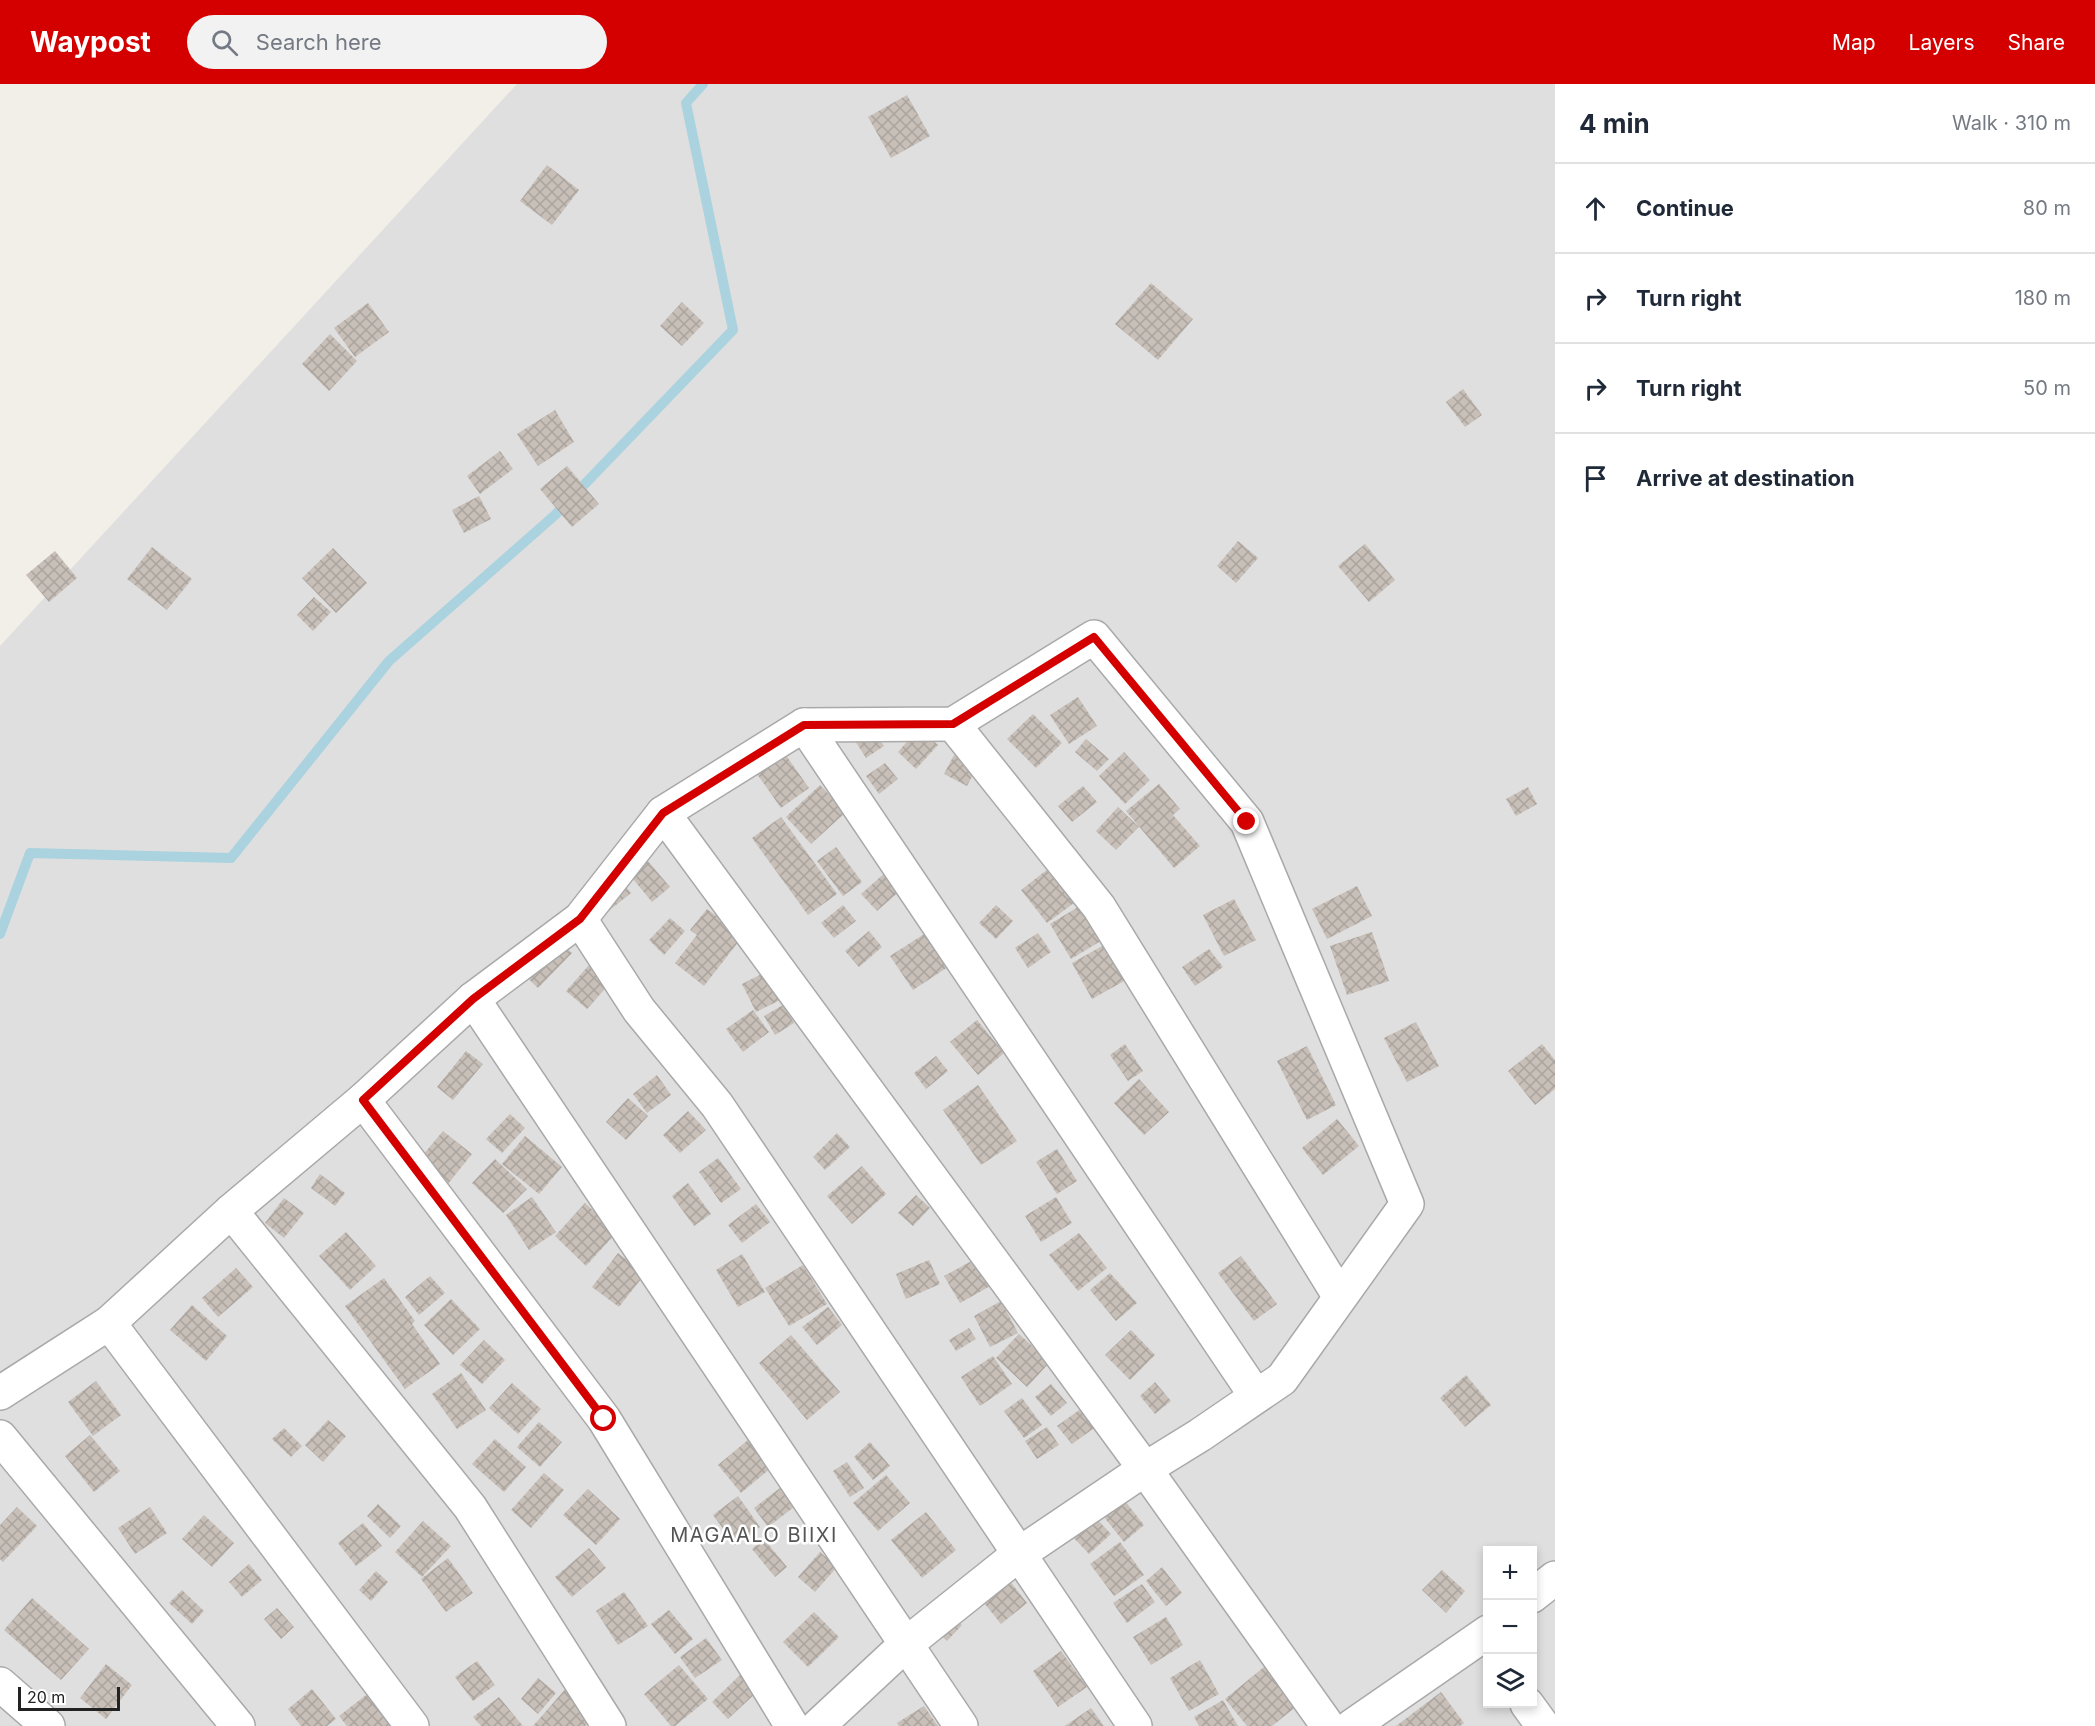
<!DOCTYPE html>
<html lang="en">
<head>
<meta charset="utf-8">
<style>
	:root { --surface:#fff; --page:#f2f2f3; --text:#1f2937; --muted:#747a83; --line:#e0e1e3; --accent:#d40000 }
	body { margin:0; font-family:Inter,sans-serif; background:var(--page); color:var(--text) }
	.controls { position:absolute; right:18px; bottom:18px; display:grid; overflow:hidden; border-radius:0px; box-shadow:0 3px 9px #0003 }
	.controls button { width:54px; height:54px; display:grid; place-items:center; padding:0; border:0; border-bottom:2px solid var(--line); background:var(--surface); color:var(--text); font:30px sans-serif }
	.scale { position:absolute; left:18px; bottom:15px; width:102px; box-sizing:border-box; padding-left:6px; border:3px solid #222; border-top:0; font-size:16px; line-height:21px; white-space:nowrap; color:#222; -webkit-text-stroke:4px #fff; paint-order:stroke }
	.stop { position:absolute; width:18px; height:18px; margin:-14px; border:4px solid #d40000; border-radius:50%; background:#fff }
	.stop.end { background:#d40000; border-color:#fff; box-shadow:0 2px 6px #0008 }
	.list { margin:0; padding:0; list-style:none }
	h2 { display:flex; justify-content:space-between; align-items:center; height:78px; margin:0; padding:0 24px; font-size:26px }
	h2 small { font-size:20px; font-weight:400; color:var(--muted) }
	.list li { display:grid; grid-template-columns:39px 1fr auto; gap:18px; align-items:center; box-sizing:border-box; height:90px; padding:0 24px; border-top:2px solid var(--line) }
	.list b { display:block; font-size:22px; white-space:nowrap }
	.list em { font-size:20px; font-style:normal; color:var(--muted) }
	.icon { flex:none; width:33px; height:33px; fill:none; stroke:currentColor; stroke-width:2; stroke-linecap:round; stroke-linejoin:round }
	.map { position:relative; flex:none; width:1555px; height:1642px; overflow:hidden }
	header { display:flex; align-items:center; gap:36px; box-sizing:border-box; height:84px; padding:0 30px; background:var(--accent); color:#fff }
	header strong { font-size:28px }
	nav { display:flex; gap:33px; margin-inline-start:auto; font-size:21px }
	.search { width:420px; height:54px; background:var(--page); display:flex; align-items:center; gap:15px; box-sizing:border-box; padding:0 21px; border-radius:33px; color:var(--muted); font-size:22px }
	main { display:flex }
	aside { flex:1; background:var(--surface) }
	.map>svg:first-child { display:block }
	.residential { fill:#e0dfdf; fill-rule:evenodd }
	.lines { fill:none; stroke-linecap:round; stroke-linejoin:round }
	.stream { stroke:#aad3df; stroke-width:10 }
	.building { fill:url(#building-cross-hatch) }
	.street-casing { stroke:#a9a9a9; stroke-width:36 }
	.street { stroke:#fff; stroke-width:33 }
	.route { stroke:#d40000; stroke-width:8 }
	.labels { text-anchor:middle; stroke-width:5; stroke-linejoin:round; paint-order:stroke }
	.quarter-label { font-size:20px; letter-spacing:1.5px; fill:#555; stroke:#fff }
</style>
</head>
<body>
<header>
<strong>Waypost</strong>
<div class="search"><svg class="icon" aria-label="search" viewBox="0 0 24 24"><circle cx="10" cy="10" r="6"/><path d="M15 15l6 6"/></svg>Search here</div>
<nav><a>Map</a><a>Layers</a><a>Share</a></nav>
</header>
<main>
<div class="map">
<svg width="1555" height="1642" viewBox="0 0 1555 1642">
	<defs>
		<pattern id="building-cross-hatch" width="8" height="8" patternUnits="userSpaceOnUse" patternTransform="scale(1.5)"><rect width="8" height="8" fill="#c7bfb8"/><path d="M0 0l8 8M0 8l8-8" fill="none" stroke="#aba49e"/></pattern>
	</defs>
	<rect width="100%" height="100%" fill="#f2efe9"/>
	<path class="residential" d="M517 0H1555V1642H0V562ZM1488 1466H1532V1620H1488Z"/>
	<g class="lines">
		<polyline class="stream" points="0,850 30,769 231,774 389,577 555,431 733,246 686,19 703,0"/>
	</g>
	<g class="building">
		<polygon points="907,11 930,52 891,74 868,33"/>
		<polygon points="547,81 579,106 552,141 520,117"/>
		<polygon points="1151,199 1193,235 1158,276 1115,240"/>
		<polygon points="682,218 704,239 682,262 660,242"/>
		<polygon points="368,219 389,248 355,273 334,244"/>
		<polygon points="330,250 357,277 329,307 302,280"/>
		<polygon points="1463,305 1482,331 1465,343 1446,318"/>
		<polygon points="555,326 574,358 538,382 517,350"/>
		<polygon points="500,367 513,385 480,410 467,392"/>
		<polygon points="567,382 599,420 572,443 540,405"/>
		<polygon points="479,412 491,435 464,449 452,426"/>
		<polygon points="1238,457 1258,474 1236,499 1217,482"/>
		<polygon points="1365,460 1395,496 1369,518 1338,482"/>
		<polygon points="152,463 192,495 167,526 127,495"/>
		<polygon points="333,464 367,499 336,529 302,494"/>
		<polygon points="55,467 77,494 49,518 26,491"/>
		<polygon points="314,513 331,528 313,547 297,531"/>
		<polygon points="1078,613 1097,642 1069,660 1050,631"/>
		<polygon points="1033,630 1062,659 1036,684 1007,655"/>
		<polygon points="867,637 884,662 866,674 850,649"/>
		<polygon points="919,644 938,661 916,685 898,668"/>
		<polygon points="1086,655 1109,675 1097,687 1075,668"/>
		<polygon points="1124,668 1150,696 1125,720 1099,692"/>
		<polygon points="785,670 809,704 781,724 757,690"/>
		<polygon points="954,671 977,683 967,702 944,690"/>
		<polygon points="885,679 898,695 879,710 866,692"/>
		<polygon points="1159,700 1180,725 1173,731 1200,762 1174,784 1126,727"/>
		<polygon points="820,701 846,728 811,760 786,733"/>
		<polygon points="1083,702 1097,718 1072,738 1058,722"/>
		<polygon points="1528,703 1537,720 1516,732 1506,715"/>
		<polygon points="1118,723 1139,743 1116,766 1096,747"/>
		<polygon points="781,733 837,810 808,831 752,754"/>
		<polygon points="636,763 670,803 652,818 618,777"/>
		<polygon points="836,763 862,798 843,812 817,777"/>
		<polygon points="1048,785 1074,819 1047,839 1021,806"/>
		<polygon points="886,788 902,805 877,827 861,810"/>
		<polygon points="619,794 631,809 606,829 594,814"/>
		<polygon points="1357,802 1372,832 1327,855 1312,825"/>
		<polygon points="1234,815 1256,856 1224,872 1203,831"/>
		<polygon points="1083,820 1104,855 1071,875 1050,840"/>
		<polygon points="843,821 856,837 834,854 821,839"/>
		<polygon points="996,821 1013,837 996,855 979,839"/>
		<polygon points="707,825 743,852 704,902 675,879 697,851 690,846"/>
		<polygon points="670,834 685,847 664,871 649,856"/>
		<polygon points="932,845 954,879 913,906 890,872"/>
		<polygon points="869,847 882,863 859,883 845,867"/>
		<polygon points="1372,848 1389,897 1347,911 1330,862"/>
		<polygon points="550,849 572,869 538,904 517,884"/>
		<polygon points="1038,849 1051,868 1028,884 1015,864"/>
		<polygon points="1104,861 1124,897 1092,915 1072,879"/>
		<polygon points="1209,865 1223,883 1195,902 1182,883"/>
		<polygon points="590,880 611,898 587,925 566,907"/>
		<polygon points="781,880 796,908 756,928 742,900"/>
		<polygon points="783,921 794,939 775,951 764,932"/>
		<polygon points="753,926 769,948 743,968 726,945"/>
		<polygon points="977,936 1004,969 978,991 950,958"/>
		<polygon points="1416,938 1439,982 1407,998 1384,954"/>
		<polygon points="1125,960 1143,987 1128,997 1110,971"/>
		<polygon points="1542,960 1555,976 1555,1005 1535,1021 1508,987"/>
		<polygon points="1307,962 1336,1021 1307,1036 1277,977"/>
		<polygon points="466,967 483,980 453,1016 437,1003"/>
		<polygon points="936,972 948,987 926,1005 914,989"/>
		<polygon points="657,991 671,1011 647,1029 633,1010"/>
		<polygon points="1139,995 1169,1028 1144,1051 1114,1019"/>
		<polygon points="978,1001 1017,1057 981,1081 943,1026"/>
		<polygon points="628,1014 648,1032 626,1056 606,1038"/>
		<polygon points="688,1027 706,1046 680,1069 663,1051"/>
		<polygon points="510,1030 525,1044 502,1069 486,1055"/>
		<polygon points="1337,1035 1359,1062 1323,1091 1302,1064"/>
		<polygon points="443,1047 472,1070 447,1101 418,1077"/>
		<polygon points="837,1049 850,1063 825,1086 813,1073"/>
		<polygon points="525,1052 562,1083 539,1110 502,1080"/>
		<polygon points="1057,1065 1077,1097 1057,1110 1036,1078"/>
		<polygon points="718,1074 741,1105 721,1119 699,1088"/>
		<polygon points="495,1075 527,1105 503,1129 472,1099"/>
		<polygon points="862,1082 886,1110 852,1140 827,1112"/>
		<polygon points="320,1090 345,1109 335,1122 311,1104"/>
		<polygon points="688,1099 711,1130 694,1142 672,1112"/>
		<polygon points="916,1111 930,1124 913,1142 898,1129"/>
		<polygon points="532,1113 556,1148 529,1166 506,1131"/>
		<polygon points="1056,1113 1072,1139 1041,1158 1025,1132"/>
		<polygon points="284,1114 304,1129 284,1154 265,1139"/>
		<polygon points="585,1119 617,1148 586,1182 555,1152"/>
		<polygon points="756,1120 770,1138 742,1159 728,1141"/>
		<polygon points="346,1148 376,1182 350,1206 319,1172"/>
		<polygon points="1079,1149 1107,1184 1078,1207 1049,1171"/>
		<polygon points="618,1169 645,1190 619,1223 592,1203"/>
		<polygon points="742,1170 765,1208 738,1223 716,1186"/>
		<polygon points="1241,1172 1277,1220 1254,1237 1218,1189"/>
		<polygon points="977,1174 992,1201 960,1219 944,1192"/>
		<polygon points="929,1176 940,1200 906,1215 896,1190"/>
		<polygon points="803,1181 827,1220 789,1242 765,1204"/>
		<polygon points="236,1184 253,1203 218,1233 202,1214"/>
		<polygon points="1110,1189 1137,1219 1116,1237 1090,1206"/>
		<polygon points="430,1192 445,1209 419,1231 405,1213"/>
		<polygon points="384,1194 415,1237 412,1240 440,1280 405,1305 345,1222"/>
		<polygon points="451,1215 480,1245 453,1271 424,1241"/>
		<polygon points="1001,1217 1018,1249 990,1263 974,1232"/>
		<polygon points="192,1221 227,1252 206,1277 170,1246"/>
		<polygon points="828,1223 842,1241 817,1261 802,1243"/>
		<polygon points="969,1244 976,1255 956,1267 949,1256"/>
		<polygon points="1131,1246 1155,1271 1130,1296 1105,1271"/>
		<polygon points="1019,1250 1050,1278 1027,1303 996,1274"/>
		<polygon points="791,1251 840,1308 807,1336 759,1279"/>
		<polygon points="484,1256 505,1276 482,1300 460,1281"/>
		<polygon points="993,1272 1012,1300 980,1322 961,1293"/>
		<polygon points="461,1289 486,1326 457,1345 432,1310"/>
		<polygon points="1466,1291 1491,1321 1465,1343 1440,1314"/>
		<polygon points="96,1297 121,1331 93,1352 68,1318"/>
		<polygon points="1155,1298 1171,1317 1155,1330 1140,1312"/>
		<polygon points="512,1299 541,1325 518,1350 489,1324"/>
		<polygon points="1051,1300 1067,1319 1051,1332 1035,1313"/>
		<polygon points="1022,1314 1042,1341 1024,1354 1004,1327"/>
		<polygon points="1082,1324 1097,1342 1072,1360 1057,1342"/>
		<polygon points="328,1336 346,1352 323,1378 305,1361"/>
		<polygon points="539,1338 562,1358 540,1383 517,1363"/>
		<polygon points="1047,1343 1059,1361 1037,1375 1025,1357"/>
		<polygon points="284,1344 302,1362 291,1373 272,1355"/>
		<polygon points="90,1351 120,1387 94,1408 65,1372"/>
		<polygon points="495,1355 526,1383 504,1408 472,1380"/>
		<polygon points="749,1355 772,1383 741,1409 718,1381"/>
		<polygon points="870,1358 890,1382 873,1396 854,1373"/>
		<polygon points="847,1378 864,1404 850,1413 833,1387"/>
		<polygon points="544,1389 564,1406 531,1444 511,1426"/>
		<polygon points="886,1391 910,1419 878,1447 853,1419"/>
		<polygon points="780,1404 794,1423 768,1443 754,1424"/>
		<polygon points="588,1405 620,1435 596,1461 563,1431"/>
		<polygon points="1117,1407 1144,1441 1124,1458 1096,1423"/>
		<polygon points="738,1412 760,1443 735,1461 713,1431"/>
		<polygon points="378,1420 401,1442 390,1454 367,1432"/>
		<polygon points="17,1423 37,1442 3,1478 0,1475 0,1441"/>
		<polygon points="150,1423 167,1449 135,1470 118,1444"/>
		<polygon points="926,1428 956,1466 922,1494 891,1456"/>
		<polygon points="204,1431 234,1459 212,1483 182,1455"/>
		<polygon points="1094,1432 1111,1450 1089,1470 1072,1452"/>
		<polygon points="423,1437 451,1462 422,1493 395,1468"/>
		<polygon points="363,1439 382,1462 356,1482 338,1459"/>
		<polygon points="764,1455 787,1483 775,1493 752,1465"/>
		<polygon points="1120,1458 1144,1491 1114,1512 1090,1480"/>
		<polygon points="589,1464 606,1484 572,1513 555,1493"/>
		<polygon points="820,1468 837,1483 815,1508 798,1493"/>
		<polygon points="448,1474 473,1509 446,1528 421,1495"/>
		<polygon points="249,1480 262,1496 242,1513 229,1498"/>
		<polygon points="999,1483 1027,1519 1001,1540 972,1504"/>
		<polygon points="1162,1483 1182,1509 1166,1522 1146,1497"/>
		<polygon points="1442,1486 1465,1507 1446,1529 1422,1506"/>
		<polygon points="376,1487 388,1498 371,1517 359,1506"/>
		<polygon points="1142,1500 1155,1518 1127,1539 1113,1519"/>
		<polygon points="182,1506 204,1527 192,1540 169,1519"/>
		<polygon points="624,1508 648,1542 618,1561 596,1527"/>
		<polygon points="32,1514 89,1565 61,1596 4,1546"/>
		<polygon points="940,1520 962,1541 947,1557 925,1536"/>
		<polygon points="277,1524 294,1543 281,1555 264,1535"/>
		<polygon points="669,1526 693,1555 675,1570 651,1540"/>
		<polygon points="814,1528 839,1553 808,1583 783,1558"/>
		<polygon points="1166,1533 1183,1561 1151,1581 1133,1553"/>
		<polygon points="706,1554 722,1576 695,1594 680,1573"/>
		<polygon points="1061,1567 1087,1603 1058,1623 1033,1587"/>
		<polygon points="1200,1576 1219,1610 1189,1627 1170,1594"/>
		<polygon points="477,1577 495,1601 473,1617 455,1593"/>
		<polygon points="1270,1578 1302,1618 1272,1642 1247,1642 1225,1615"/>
		<polygon points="106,1580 132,1601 106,1635 80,1614"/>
		<polygon points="679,1581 708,1615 675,1642 671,1642 644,1610"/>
		<polygon points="740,1591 757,1608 728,1635 712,1618"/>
		<polygon points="538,1594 556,1609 538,1630 521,1615"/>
		<polygon points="568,1602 598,1627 585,1642 533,1642"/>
		<polygon points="312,1605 336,1635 327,1642 301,1642 288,1625"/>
		<polygon points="370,1608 397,1642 347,1642 339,1632"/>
		<polygon points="1441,1608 1464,1639 1460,1642 1396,1642"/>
		<polygon points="499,1613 523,1642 481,1642 473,1633"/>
		<polygon points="1223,1616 1238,1642 1199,1642 1194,1633"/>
		<polygon points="924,1622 938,1642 899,1642 897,1639"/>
		<polygon points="1091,1624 1104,1642 1065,1642"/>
	</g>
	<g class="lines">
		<g class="street-casing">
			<g id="street">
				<polyline points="953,640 1099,823 1340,1213"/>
				<polyline points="804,641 1256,1312"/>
				<polyline points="663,729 1145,1385 1328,1642"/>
				<polyline points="580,835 639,926 717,1021 1135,1642"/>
				<polyline points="473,915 961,1642"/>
				<polyline points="363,1016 604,1335 792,1642"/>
				<polyline points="231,1127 470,1423 609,1642"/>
				<polyline points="109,1239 412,1642"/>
				<polyline points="0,1309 109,1239 231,1127 363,1016 473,915 580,835 663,729 804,641 953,640 1094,553 1247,738 1407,1120 1282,1295 1200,1351 1145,1385 1019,1470 905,1561 818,1642"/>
				<polyline points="0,1353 238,1642"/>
				<polyline points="1532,1512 1555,1494"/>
				<polyline points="0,1600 48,1642"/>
				<polyline points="1527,1620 1543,1642"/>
				<polyline points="1352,1642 1488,1548"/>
			</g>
		</g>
		<use href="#street" class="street"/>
	</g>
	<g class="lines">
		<polyline class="route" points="604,1335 363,1016 473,915 580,835 663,729 804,641 953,640 1094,553 1247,738"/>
	</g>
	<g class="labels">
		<g class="quarter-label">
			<text x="754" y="1458">MAGAALO BIIXI</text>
		</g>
	</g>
</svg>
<div class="controls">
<button>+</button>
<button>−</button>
<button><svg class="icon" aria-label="layers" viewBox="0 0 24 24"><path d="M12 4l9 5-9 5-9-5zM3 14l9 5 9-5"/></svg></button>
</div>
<div class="scale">20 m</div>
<div class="stop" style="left:604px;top:1335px"></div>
<div class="stop end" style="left:1247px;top:738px"></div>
</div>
<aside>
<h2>4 min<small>Walk · 310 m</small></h2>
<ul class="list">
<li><svg class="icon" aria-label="ahead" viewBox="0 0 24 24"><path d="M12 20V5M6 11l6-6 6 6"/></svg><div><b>Continue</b></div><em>80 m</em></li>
<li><svg class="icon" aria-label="right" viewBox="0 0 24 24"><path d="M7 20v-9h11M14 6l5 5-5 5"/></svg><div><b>Turn right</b></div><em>180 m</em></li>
<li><svg class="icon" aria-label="right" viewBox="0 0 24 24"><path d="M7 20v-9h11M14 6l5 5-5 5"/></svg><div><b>Turn right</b></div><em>50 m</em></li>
<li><svg class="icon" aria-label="arrive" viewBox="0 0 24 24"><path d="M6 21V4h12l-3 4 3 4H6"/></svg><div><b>Arrive at destination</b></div></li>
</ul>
</aside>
</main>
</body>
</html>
